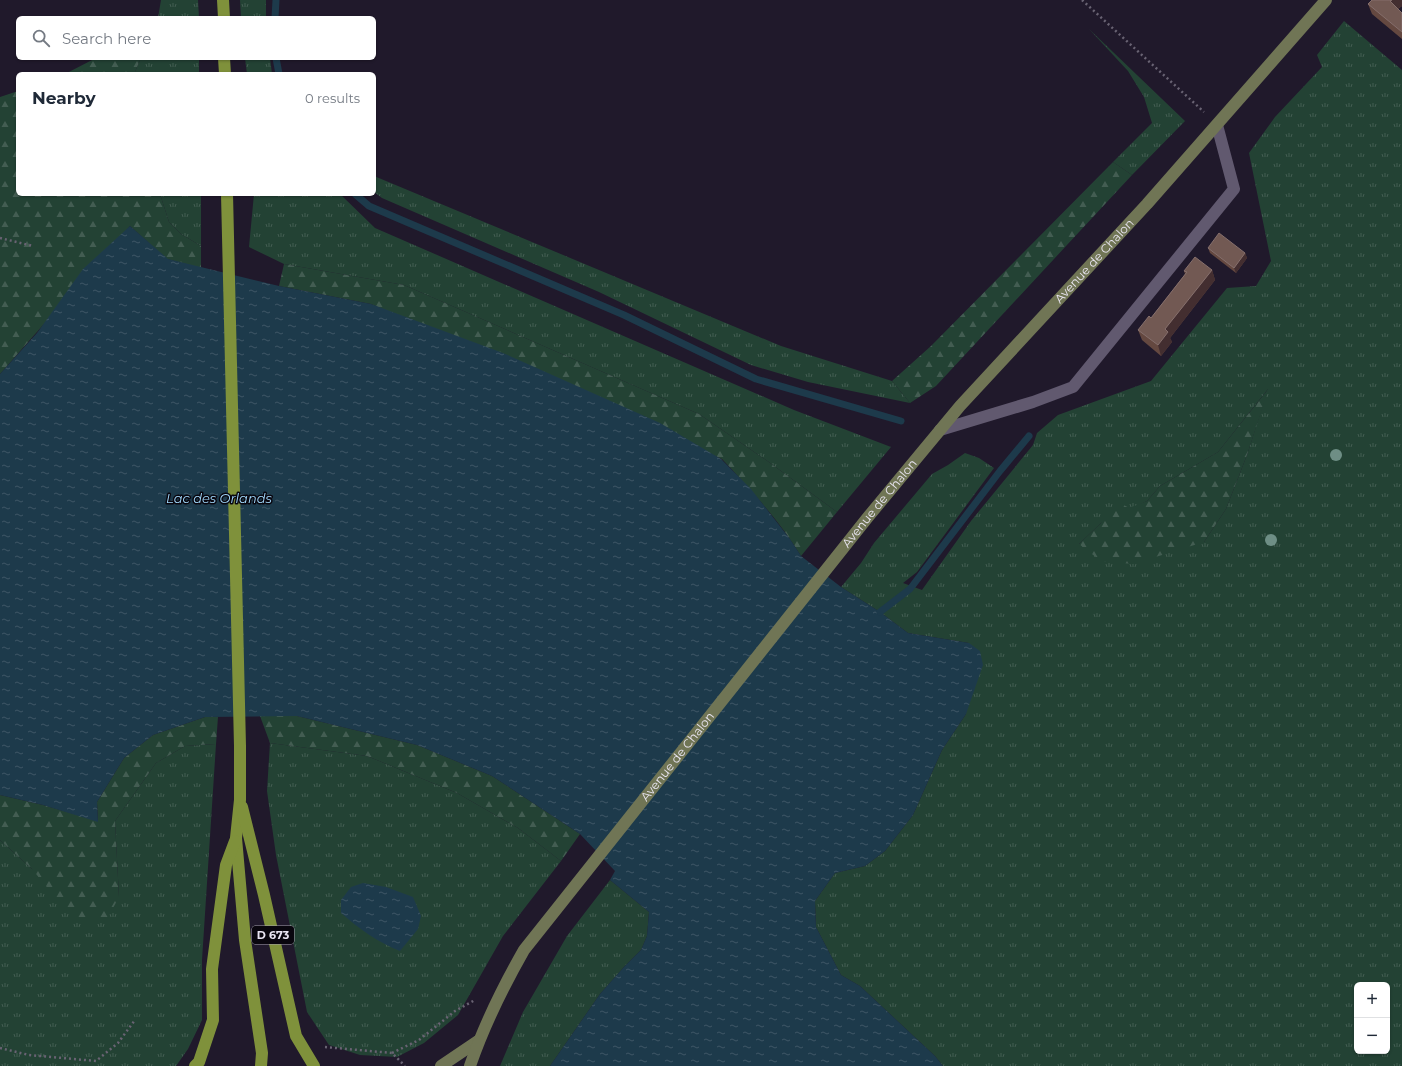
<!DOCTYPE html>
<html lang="en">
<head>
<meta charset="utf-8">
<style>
	:root { --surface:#fff; --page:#f2f2f3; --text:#1f2937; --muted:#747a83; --line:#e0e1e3 }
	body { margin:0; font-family:Montserrat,sans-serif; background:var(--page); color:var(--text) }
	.controls { position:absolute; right:12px; bottom:12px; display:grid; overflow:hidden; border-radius:6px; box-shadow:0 1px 3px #0004 }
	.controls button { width:36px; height:36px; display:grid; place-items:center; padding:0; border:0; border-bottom:1px solid var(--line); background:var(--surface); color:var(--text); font:20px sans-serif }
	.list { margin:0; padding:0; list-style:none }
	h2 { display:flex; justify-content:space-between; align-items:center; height:52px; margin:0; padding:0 16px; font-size:17px }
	h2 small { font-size:13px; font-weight:400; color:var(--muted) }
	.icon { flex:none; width:22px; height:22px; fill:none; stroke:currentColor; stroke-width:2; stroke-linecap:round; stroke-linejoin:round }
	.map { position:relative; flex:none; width:1402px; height:1066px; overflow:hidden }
	.search { position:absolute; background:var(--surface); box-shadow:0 1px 3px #0004; left:16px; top:16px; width:360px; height:44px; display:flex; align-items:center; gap:10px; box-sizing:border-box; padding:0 14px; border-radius:6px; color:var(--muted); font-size:15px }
	.panel { position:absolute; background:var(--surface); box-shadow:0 1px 3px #0004; left:16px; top:72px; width:360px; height:124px; border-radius:6px }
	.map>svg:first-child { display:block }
	.grass { fill:url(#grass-tufts); fill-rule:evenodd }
	.forest { fill:url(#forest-firs) }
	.water { fill:url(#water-ripples) }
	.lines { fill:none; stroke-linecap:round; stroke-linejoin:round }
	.stream { stroke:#1d3a4b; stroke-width:7 }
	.path { stroke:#696373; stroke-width:2.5; stroke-dasharray:2 3; stroke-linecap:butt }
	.lane { stroke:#61596f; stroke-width:12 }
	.secondary { stroke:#707555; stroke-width:12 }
	.primary { stroke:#7f913b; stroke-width:12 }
	.tree { fill:#6e8e85 }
	.wall { fill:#644840 }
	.shaded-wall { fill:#432e30 }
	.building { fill:#725953; stroke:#856f6c }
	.labels { text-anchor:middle; stroke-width:3; stroke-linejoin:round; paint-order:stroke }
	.shield { fill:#09060e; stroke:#a6a2ae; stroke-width:1 }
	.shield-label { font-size:11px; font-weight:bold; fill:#e9e5f2 }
	.street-label { font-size:12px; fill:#e9e5f2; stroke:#09060e }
	.water-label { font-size:13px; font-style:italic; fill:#a2dafe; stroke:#09060e }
</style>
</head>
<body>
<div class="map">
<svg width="1402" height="1066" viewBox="0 0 1402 1066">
	<defs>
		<pattern id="grass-tufts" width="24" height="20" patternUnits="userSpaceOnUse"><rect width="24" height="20" fill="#234234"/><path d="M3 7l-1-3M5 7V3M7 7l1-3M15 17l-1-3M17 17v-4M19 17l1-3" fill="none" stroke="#435d52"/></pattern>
		<pattern id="forest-firs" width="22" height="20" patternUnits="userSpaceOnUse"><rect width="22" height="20" fill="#234234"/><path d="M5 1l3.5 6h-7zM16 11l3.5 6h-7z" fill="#435d52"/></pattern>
		<pattern id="water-ripples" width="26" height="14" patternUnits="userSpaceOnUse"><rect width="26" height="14" fill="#1d3a4b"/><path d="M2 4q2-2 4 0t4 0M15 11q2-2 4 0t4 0" fill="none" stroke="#3e5665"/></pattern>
	</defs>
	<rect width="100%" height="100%" fill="#20192b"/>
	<g class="grass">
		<polygon points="161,0 198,0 199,18 158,18"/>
		<polygon points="240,0 266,0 266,18 241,18"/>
		<path d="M1344 21 1402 70V1066H943L935 1056 860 986 841 975 816 927 815 901 835 873 865 866 885 851 913 815 942 750 966 714 969 643 908 633 880 612 841 587 861 563 874 543 932 474 948 465 965 453 979 458 994 468 917 572 903 583 922 590 971 521 1033 445 1037 433 1058 415 1151 381 1227 288 1256 286 1271 261 1249 153 1275 117 1322 67 1317 55ZM1268 389 1247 455 1226 509 1204 542 1079 544 1101 523 1147 501 1160 486 1218 452ZM1357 985H1387V1051H1357Z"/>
		<polygon points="1089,29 1185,121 1132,175 1113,162 1152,123 1144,97 1128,71"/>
		<polygon points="141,58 199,58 199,74 134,74"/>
		<polygon points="245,58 270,58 272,74 247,74"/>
		<polygon points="374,176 781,346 892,381 910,403 808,382 751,365 599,292 382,198 374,192"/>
		<polygon points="160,194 201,194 201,246 181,234 169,222"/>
		<polygon points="254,194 340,194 375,228 794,410 891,447 837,512 766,460 699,414 404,285 284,264 249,247"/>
		<polygon points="270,743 367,756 457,793 518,828 561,861 503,936 458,1015 424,1043 397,1057 360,1055 329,1045 307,1012 276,855 267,791"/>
		<polygon points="216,744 202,960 202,1020 188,1049 176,1066 0,1066 0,840 32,869 119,897 115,821 156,763 185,746"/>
		<polygon points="610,880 649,912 647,936 641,950 624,967 600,994 550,1066 500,1066 523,1012 567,936"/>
	</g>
	<g class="forest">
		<polygon points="96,58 141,58 134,74 65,74"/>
		<polygon points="18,91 18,194 160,194 169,222 181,234 201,246 201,268 167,259 130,226 0,374 0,97"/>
		<polygon points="1113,162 1132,175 936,386 910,403 892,381 931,346"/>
		<path d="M284 264 404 285 699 414 766 460 837 512 801 556C779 520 750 489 722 459L371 304 279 286Z"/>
		<polygon points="1269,388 1247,455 1226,509 1204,542 1133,564 1101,561 1079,544 1101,523 1117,501 1129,508 1147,501 1160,486 1218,452"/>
		<polygon points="260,716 297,716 417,745 492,776 580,834 561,861 518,828 457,793 367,756 270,743"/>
		<polygon points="205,717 218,717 216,744 185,746 156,763 115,821 119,897 107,919 73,919 32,869 0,840 0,795 43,805 98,821 97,802 124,758 153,735"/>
	</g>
	<g class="water">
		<polygon points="130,226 168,259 279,286 371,304 503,353 660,423 721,459 751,489 790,539 801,556 841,587 880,612 908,633 969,643 980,651 983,665 966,714 942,750 913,815 885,851 865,866 835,873 815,901 816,927 841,975 860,986 935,1056 943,1066 550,1066 600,994 624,967 641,950 647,936 649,912 610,880 615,871 580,834 492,776 417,745 297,716 205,717 153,735 124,758 97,802 98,822 43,805 0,795 0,374 37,333 83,269"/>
		<path d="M363 883 386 887 413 897 421 916 418 929 400 951C379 943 358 928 341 913V900L351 887Z"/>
	</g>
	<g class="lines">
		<g class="stream">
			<polyline points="275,18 276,0"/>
			<polyline points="276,58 279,74"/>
			<polyline points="355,194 369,206 624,315 756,379 901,421"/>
			<polyline points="880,612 910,589 1000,471 1029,436"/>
		</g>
		<g class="path">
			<polyline points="1082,0 1204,112"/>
			<polyline points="0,238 33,246"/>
			<polyline points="325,1047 392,1053 405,1066"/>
			<polyline points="0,1048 29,1055 96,1061 118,1043 135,1020"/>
			<polyline points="392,1053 419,1040 455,1011 475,1000"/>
		</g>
		<polyline class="lane" points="940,430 1033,402 1073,387 1234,189 1217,125"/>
		<g class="secondary">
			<polyline points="441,1066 478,1041"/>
			<path id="s1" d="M470 1066C484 1025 503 987 524 950L868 517 960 406 1147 204 1326 0"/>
		</g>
		<g class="primary">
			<polyline points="223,0 224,18"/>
			<polyline points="224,58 225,74"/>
			<polyline points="227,194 240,746 240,800 236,838 245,940 262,1053 261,1066"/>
			<polyline points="242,807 264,895 296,1036 314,1066"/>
			<polyline points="195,1066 199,1062 213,1020 212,969 226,865 235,841"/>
		</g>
	</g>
	<g class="tree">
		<circle cx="1336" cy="455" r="6"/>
		<circle cx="1271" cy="540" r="6"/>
	</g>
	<g class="wall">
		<polygon points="1402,0 1402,6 1398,9 1402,13 1402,39 1372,14 1368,4"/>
		<polygon points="1208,248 1245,253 1247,258 1236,273 1210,253"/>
		<polygon points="1212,270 1215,280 1170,338 1172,342 1161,356 1142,340 1138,330 1151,318 1185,274 1184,271"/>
	</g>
	<g class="shaded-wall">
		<polygon points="1392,0 1402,0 1402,6 1394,11 1390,1"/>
		<polygon points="1245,253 1247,258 1236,273 1234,268"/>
		<polygon points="1212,270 1215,280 1170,338 1172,342 1161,356 1158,345 1165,329"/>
	</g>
	<g class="building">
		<polygon points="1372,0 1392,0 1390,1 1402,13 1402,32 1368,4"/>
		<polygon points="1219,233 1245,253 1234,268 1208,248"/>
		<polygon points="1195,257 1212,270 1165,329 1168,332 1158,345 1138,330 1149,316 1151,318 1187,272 1184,271"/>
	</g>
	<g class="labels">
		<rect class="shield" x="252" y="926" width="42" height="18" rx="3"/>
		<g class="shield-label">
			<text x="273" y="939">D 673</text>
		</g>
		<g class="street-label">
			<text dy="4" stroke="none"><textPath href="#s1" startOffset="1023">Avenue de Chalon</textPath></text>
			<text dy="4" stroke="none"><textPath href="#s1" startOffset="699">Avenue de Chalon</textPath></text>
			<text dy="4" stroke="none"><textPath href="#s1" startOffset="375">Avenue de Chalon</textPath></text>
		</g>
		<g class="water-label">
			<text x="219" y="503">Lac des Orlands</text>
		</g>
	</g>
</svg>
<div class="controls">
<button>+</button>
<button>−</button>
</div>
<div class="search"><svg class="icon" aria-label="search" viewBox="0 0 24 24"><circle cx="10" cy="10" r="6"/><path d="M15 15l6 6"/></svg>Search here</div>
<section class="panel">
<h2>Nearby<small>0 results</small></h2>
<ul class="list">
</ul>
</section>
</div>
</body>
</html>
